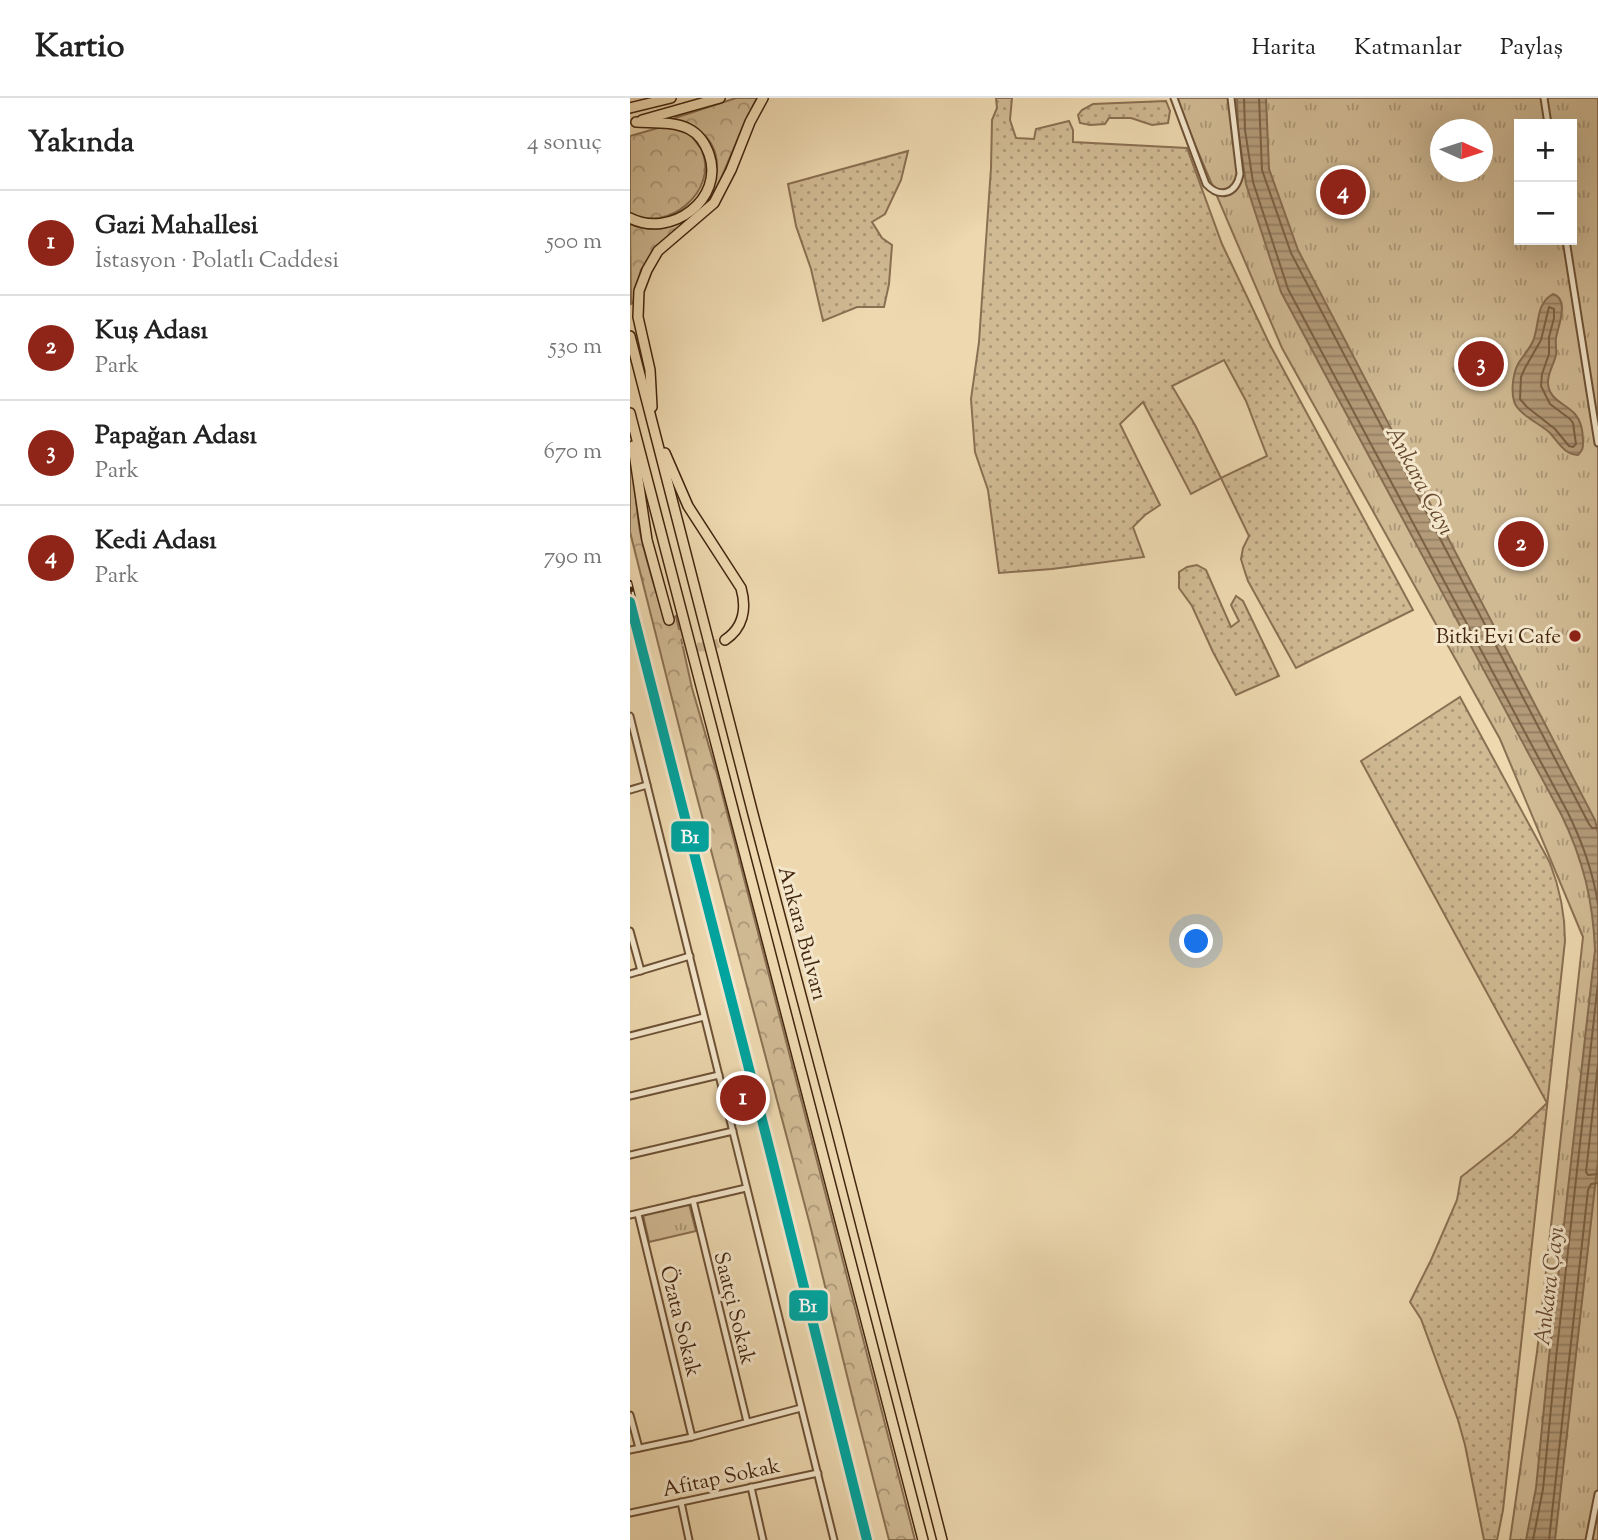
<!DOCTYPE html>
<html lang="tr">
<head>
<meta charset="utf-8">
<style>
	:root { --surface:#fff; --page:#f6f6f6; --text:#222; --muted:#767676; --line:#e0e0e0; --accent:#8f2418 }
	body { margin:0; font-family:"Sorts Mill Goudy",serif; background:var(--page); color:var(--text) }
	.controls { position:absolute; right:21px; top:21px; display:grid; overflow:hidden; border-radius:0px; box-shadow:0 7px 28px #0002 }
	.controls button { width:63px; height:63px; display:grid; place-items:center; padding:0; border:0; border-bottom:2px solid var(--line); background:var(--surface); color:var(--text); font:35px sans-serif }
	.compass { position:absolute; left:800px; top:21px; width:63px; height:63px; border-radius:50%; background:var(--surface); box-shadow:0 7px 28px #0002; rotate:93deg }
	.you { position:absolute; left:567px; top:844px; width:24px; height:24px; margin:-18px; border:5px solid #fff; border-radius:50%; background:#1a73e8; box-shadow:0 0 0 10px #1a73e833 }
	.badge { display:grid; place-items:center; width:46px; height:46px; border-radius:50%; background:var(--accent); color:#fff; font-size:23px; font-weight:700 }
	.pin { position:absolute; translate:-50% -50%; border:4px solid #fff; box-shadow:0 2px 7px #0006 }
	.list { margin:0; padding:0; list-style:none }
	h2 { display:flex; justify-content:space-between; align-items:center; height:91px; margin:0; padding:0 28px; font-size:30px }
	h2 small { font-size:23px; font-weight:400; color:var(--muted) }
	.list li { display:grid; grid-template-columns:46px 1fr auto; gap:21px; align-items:center; box-sizing:border-box; height:105px; padding:0 28px; border-top:2px solid var(--line) }
	.list b { display:block; font-size:26px; white-space:nowrap }
	.list p { margin:0; font-size:23px; white-space:nowrap; color:var(--muted) }
	.list em { font-size:23px; font-style:normal; color:var(--muted) }
	.map { position:relative; flex:none; width:968px; height:1442px; overflow:hidden }
	header { display:flex; align-items:center; gap:42px; box-sizing:border-box; height:98px; padding:0 35px; background:var(--surface); border-bottom:2px solid var(--line) }
	header strong { font-size:33px }
	nav { display:flex; gap:38px; margin-inline-start:auto; font-size:24px }
	main { display:flex }
	aside { flex:1; background:var(--surface) }
	.map>svg:first-child { display:block }
	.grass { fill:url(#grass-dots); stroke:#8a7052; stroke-width:2; fill-rule:evenodd }
	.forest { fill:url(#forest-crowns); stroke:#8a7052; stroke-width:2 }
	.park { fill:url(#park-tufts); stroke:#8a7052; stroke-width:2; fill-rule:evenodd }
	.water { fill:url(#water-rules); stroke:#866c4f; stroke-width:2 }
	.lines { fill:none; stroke-linecap:round; stroke-linejoin:round }
	.shore { stroke:#7b6044; stroke-width:2 }
	.primary-tunnel { stroke:#cbb48f; stroke-width:9; stroke-dasharray:9 4.5; stroke-linecap:butt }
	.street-casing { stroke:#6e5237; stroke-width:9 }
	.primary-casing { stroke:#43260f; stroke-width:12 }
	.street { stroke:#f3e6cb; stroke-width:5 }
	.primary { stroke:#edd8af; stroke-width:9 }
	.rail-casing { stroke:#43260f; stroke-width:4.5 }
	.rail { stroke:#f3e6cb; stroke-width:2; stroke-dasharray:5; stroke-linecap:butt }
	.rail-1-casing { stroke:#f3e6cb; stroke-width:16 }
	.rail-1 { stroke:#00a49f; stroke-width:10 }
	.poi-dot { fill:#8f2418; stroke:#f3e6cb; stroke-width:2.5 }
	.labels { text-anchor:middle; stroke-width:6; stroke-linejoin:round; paint-order:stroke }
	.poi-label { font-size:21px; fill:#43260f; stroke:#f3e6cb; text-anchor:end }
	.street-label { font-size:21px; fill:#43260f; stroke:#f3e6cb }
	.water-label { font-size:23px; font-style:italic; fill:#65492f; stroke:#f3e6cb }
	.line-badge { stroke:#f3e6cb; stroke-width:2.5 }
	.badge-label { font-size:19px; text-anchor:middle; font-weight:bold; fill:#fff }
</style>
</head>
<body>
<header>
<strong>Kartio</strong>
<nav><a>Harita</a><a>Katmanlar</a><a>Paylaş</a></nav>
</header>
<main>
<aside>
<h2>Yakında<small>4 sonuç</small></h2>
<ul class="list">
<li><span class="badge">1</span><div><b>Gazi Mahallesi</b><p>İstasyon · Polatlı Caddesi</p></div><em>500 m</em></li>
<li><span class="badge">2</span><div><b>Kuş Adası</b><p>Park</p></div><em>530 m</em></li>
<li><span class="badge">3</span><div><b>Papağan Adası</b><p>Park</p></div><em>670 m</em></li>
<li><span class="badge">4</span><div><b>Kedi Adası</b><p>Park</p></div><em>790 m</em></li>
</ul>
</aside>
<div class="map">
<svg width="968" height="1442" viewBox="0 0 968 1442">
	<defs>
		<pattern id="grass-dots" width="8" height="8" patternUnits="userSpaceOnUse" patternTransform="scale(1.75)"><rect width="8" height="8" fill="#d0ba94"/><path d="M2 2h.1M6 6h.1" fill="none" stroke="#aa9777" stroke-width="1.8" stroke-linecap="round"/></pattern>
		<pattern id="forest-crowns" width="20" height="18" patternUnits="userSpaceOnUse" patternTransform="scale(1.75)"><rect width="20" height="18" fill="#d0ba94"/><path d="M2 6a3 3 0 1 1 6 0M12 15a3 3 0 1 1 6 0" fill="none" stroke="#aa9777"/></pattern>
		<pattern id="park-tufts" width="24" height="20" patternUnits="userSpaceOnUse" patternTransform="scale(1.75)"><rect width="24" height="20" fill="#d0ba94"/><path d="M3 7l-1-3M5 7V3M7 7l1-3M15 17l-1-3M17 17v-4M19 17l1-3" fill="none" stroke="#aa9777"/></pattern>
		<pattern id="water-rules" width="6" height="5" patternUnits="userSpaceOnUse" patternTransform="scale(1.75)"><rect width="6" height="5" fill="#b39b79"/><path d="M0 2.5h6" fill="none" stroke="#937e62"/></pattern>
	</defs>
	<rect width="100%" height="100%" fill="#edd8af"/>
	<filter id="stains"><feTurbulence type="fractalNoise" baseFrequency=".00286" numOctaves="4"/><feColorMatrix values="0 0 0 0 .2 0 0 0 0 .09 0 0 0 0 .02 0 0 0 .5 -.17"/></filter>
	<radialGradient id="worn" r=".72"><stop offset=".6" stop-color="#630" stop-opacity="0"/><stop offset="1" stop-color="#630" stop-opacity=".3"/></radialGradient>
	<g class="grass">
		<path d="M366 0H382L380 22 386 40 404 41 406 31 439 23 443 32V44L557 50 592 146 639 245 783 512 666 570 618 483 614 471 611 461 613 450 619 438 591 380 561 396 513 304 490 326 530 407 515 417 503 429 514 459 422 471 369 475 358 392 345 354 341 301 349 244 361 70 362 22 367 10ZM594 262 616 303 637 358 591 380 565 327 542 288Z"/>
		<polygon points="536,3 540,13 538,25 522,27 501,20 479,20 475,26 460,27 450,25 448,17 452,12 463,6"/>
		<polygon points="278,53 271,82 255,116 242,124 252,140 262,147 259,186 254,209 227,209 193,223 181,171 166,128 158,86"/>
		<polygon points="567,467 576,472 601,529 609,523 601,507 606,498 613,503 649,578 606,597 583,554 562,508 549,490 549,474 557,469"/>
		<path d="M830 599 920 765C930 791 935 815 935 843L873 1412 867 1442H854L835 1347 828 1322 791 1221 780 1204 801 1162 827 1102 831 1079 883 1038 917 1005 731 663Z"/>
	</g>
	<g class="forest">
		<path d="M106 0H127L117 19 82 102 24 155 11 172 3 205 1 206 0 126C61 153 120 63 65 30 60 26 51 25 45 23V20Z"/>
		<path d="M28 30C36 30 48 29 55 32 59 35 63 40 66 44 68 47 71 50 72 53 89 92 37 137 0 115V38Z"/>
		<path d="M0 361C7 386 5 412 11 438 17 467 27 495 35 524L46 518 62 590 87 676 285 1442H259L225 1310 180 1127 63 684 0 434Z"/>
	</g>
	<g class="park">
		<path d="M545 0H968V1442H880L907 1254 953 839 870 641 652 250ZM889 26H942V142H889ZM810 32H852V74H810Z"/>
		<polygon points="59,1106 66,1133 19,1144 13,1117"/>
	</g>
	<g class="water">
		<path d="M607 0H636L639 71 668 152 965 722 968 735V1062L925 1442H896L906 1390 919 1259 965 852C963 802 953 761 931 716L651 194 616 86 608 32Z"/>
		<path d="M923 196C940 201 928 228 926 240 925 246 927 252 926 257 924 266 918 274 918 284 918 302 935 305 945 316 951 323 953 334 953 343 953 350 953 352 948 357 934 356 929 345 920 335 911 326 887 316 884 303 881 292 883 276 888 266 893 258 899 252 903 243 910 226 905 206 923 196Z"/>
	</g>
	<g class="lines">
		<g class="shore">
			<path d="M614 0 615 32 623 84 658 191 937 713C952 743 963 774 968 806"/>
			<polyline points="629,0 632,72 661,155 959,726 962,730 968,730"/>
			<polygon points="919,209 924,211 924,220 919,239 919,256 912,276 911,288 920,306 940,321 943,325 946,346 943,349 939,348 925,331 897,309 890,301 891,279 895,270 911,242"/>
			<polyline points="968,966 956,1074 958,1077 968,1076"/>
			<polyline points="903,1442 913,1391 926,1260 968,885"/>
			<polyline points="919,1442 958,1092 961,1086 968,1085"/>
		</g>
		<path class="primary-tunnel" d="M39 522C50 549 68 556 95 542"/>
		<g class="street-casing">
			<g id="street">
				<path d="M544 0 576 86C590 101 606 96 610 76L601 0"/>
				<polyline points="914,0 918,26"/>
				<polyline points="936,142 968,345"/>
				<polyline points="0,618 204,1442"/>
				<polyline points="0,692 17,687"/>
				<polyline points="0,833 11,873"/>
				<polyline points="0,876 60,858"/>
				<polyline points="0,938 74,919"/>
				<polyline points="0,998 89,977"/>
				<polyline points="0,1057 103,1033"/>
				<polyline points="63,1102 117,1324"/>
				<polyline points="8,1116 62,1339"/>
				<polyline points="0,1117 116,1090"/>
				<polyline points="0,1317 9,1350"/>
				<polyline points="0,1352 62,1339 171,1310"/>
				<polyline points="121,1389 133,1442"/>
				<polyline points="51,1404 59,1442"/>
				<polyline points="0,1415 188,1375"/>
				<polyline points="959,1442 968,1396"/>
			</g>
		</g>
		<g class="primary-casing">
			<g id="primary">
				<polyline points="0,10 41,0"/>
				<polyline points="12,22 90,0"/>
				<path d="M0 120C41 141 95 101 79 56 75 45 69 36 59 31 44 23 22 25 6 24"/>
				<polyline points="0,238 123,716 206,1030 312,1442"/>
				<polyline points="22,309 20,272 8,219 9,193 17,172 28,153 84,105 101,72 120,24 133,0"/>
				<polyline points="0,315 293,1442"/>
				<polyline points="3,348 17,442 39,522"/>
				<path d="M35 355 58 408 111 490C117 511 113 530 95 542"/>
			</g>
		</g>
		<use href="#street" class="street"/>
		<use href="#primary" class="primary"/>
		<g class="rail-casing">
			<polyline id="rail" points="0,484 146,1056 242,1442"/>
		</g>
		<use href="#rail" class="rail"/>
		<g class="rail-1-casing">
			<polyline id="rail-1" points="0,504 141,1057 237,1442"/>
		</g>
		<use href="#rail-1" class="rail-1"/>
	</g>
	<circle class="poi-dot" cx="945" cy="538" r="7"/>
	<g class="labels">
		<g class="poi-label">
			<text x="931" y="545">Bitki Evi Cafe</text>
		</g>
		<g class="street-label">
			<text transform="translate(173 835) rotate(75)" y="7">Ankara Bulvarı</text>
			<text transform="translate(105 1210) rotate(76)" y="7">Saatçi Sokak</text>
			<text transform="translate(51 1223) rotate(76)" y="7">Özata Sokak</text>
			<text transform="translate(91 1379) rotate(-12)" y="7">Afitap Sokak</text>
		</g>
		<g class="water-label">
			<text transform="translate(791 382) rotate(62)" y="8">Ankara Çayı</text>
			<text transform="translate(918 1188) rotate(-83)" y="8">Ankara Çayı</text>
		</g>
	</g>
	<g class="line-badge">
		<rect x="40" y="722" width="40" height="33" rx="7" fill="#00a49f"/>
		<rect x="158" y="1191" width="41" height="33" rx="7" fill="#00a49f"/>
	</g>
	<g class="badge-label">
		<text x="60" y="745">B1</text>
		<text x="178" y="1214">B1</text>
	</g>
	<rect width="100%" height="100%" filter="url(#stains)"/>
	<rect width="100%" height="100%" fill="url(#worn)"/>
</svg>
<div class="controls">
<button>+</button>
<button>−</button>
</div>
<svg class="compass" viewBox="-18 -18 36 36"><path d="M0-13l5 13h-10z" fill="#e53935"/><path d="M0 13l5-13h-10z" fill="#767676"/></svg>
<div class="you"></div>
<div class="pin badge" style="left:113px;top:1000px">1</div>
<div class="pin badge" style="left:891px;top:446px">2</div>
<div class="pin badge" style="left:851px;top:266px">3</div>
<div class="pin badge" style="left:713px;top:94px">4</div>
</div>
</main>
</body>
</html>
